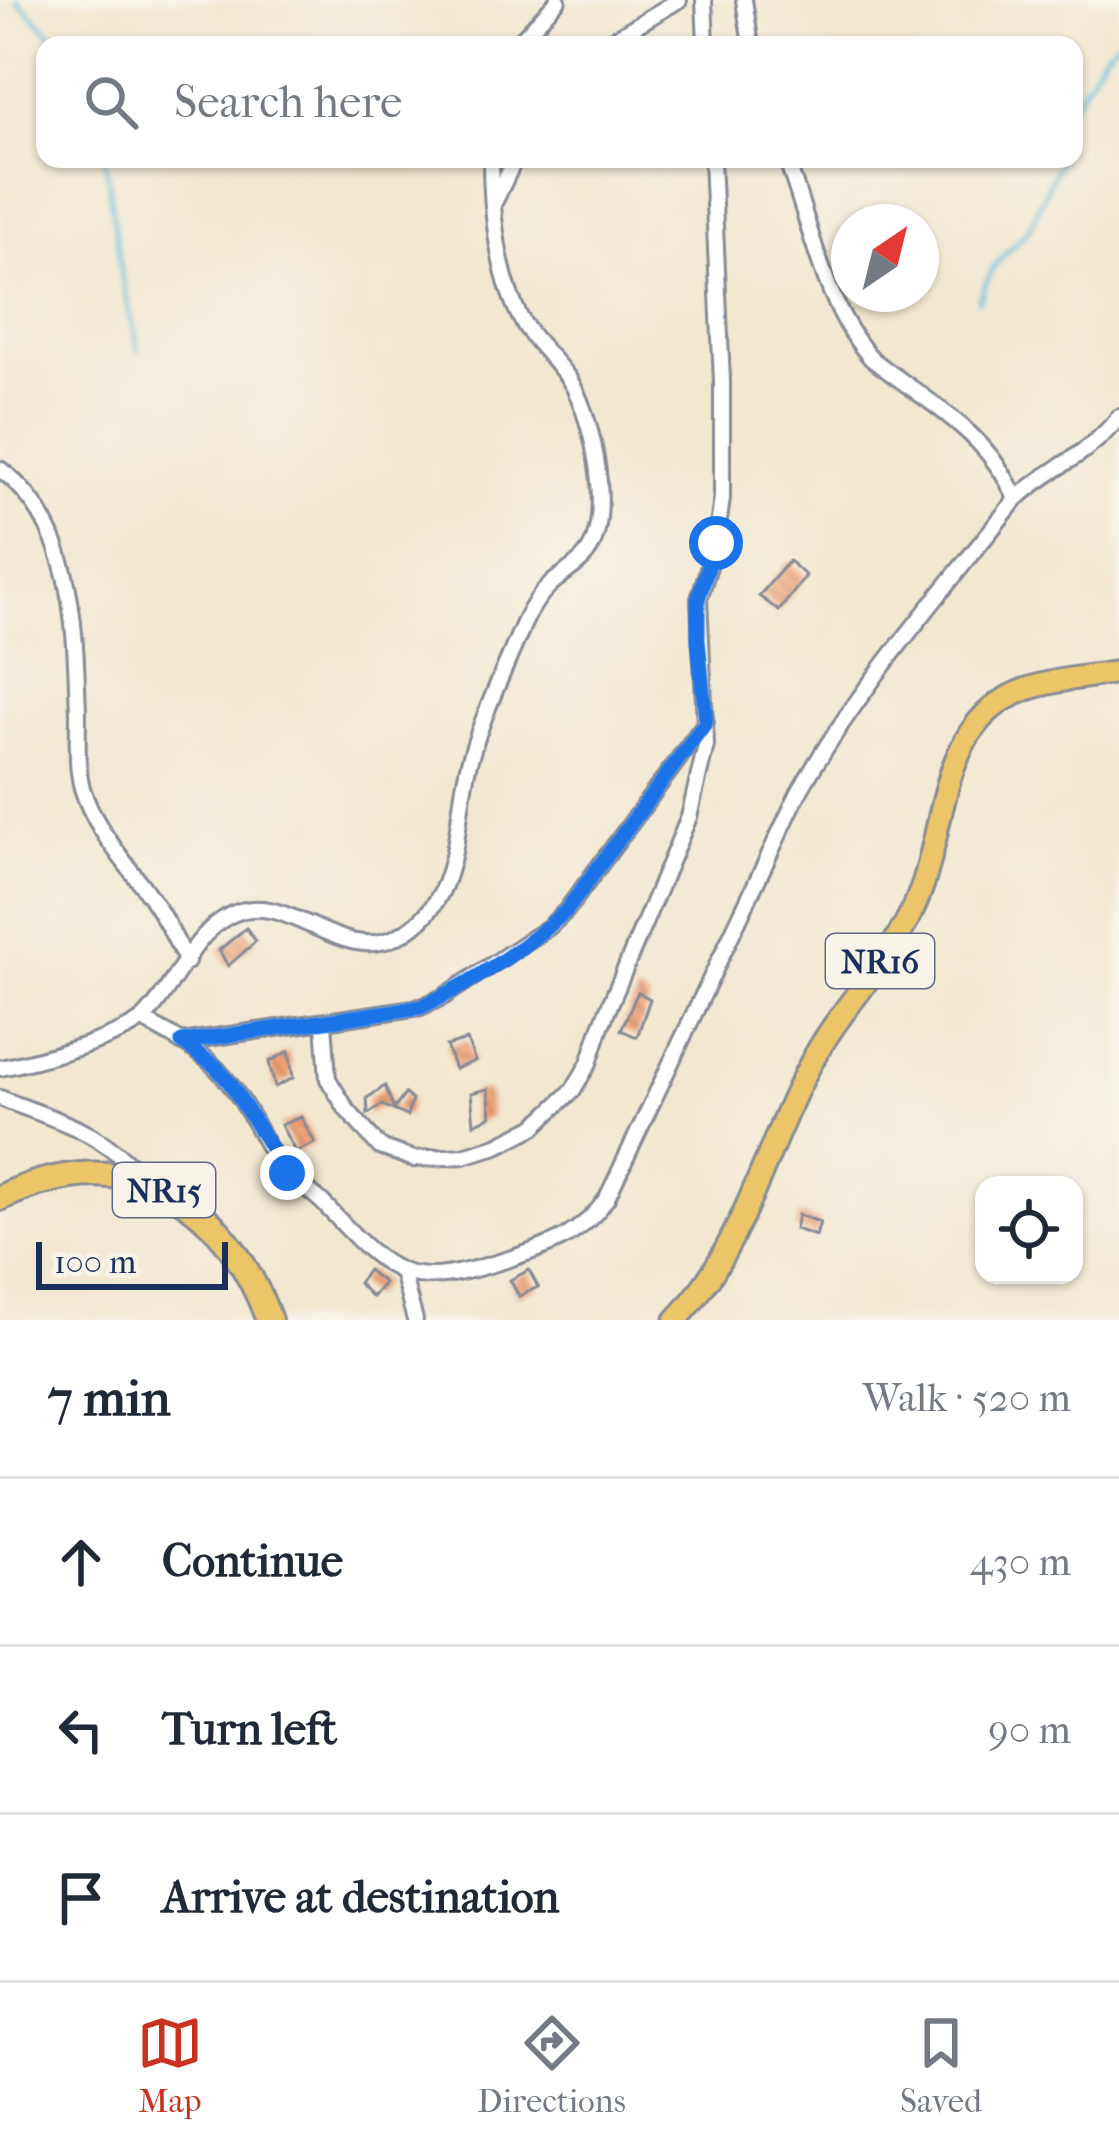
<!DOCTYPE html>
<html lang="en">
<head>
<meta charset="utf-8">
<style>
	:root { --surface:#fff; --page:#f2f2f3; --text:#1f2937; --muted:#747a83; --line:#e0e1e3; --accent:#c8321e }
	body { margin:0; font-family:"IM FELL French Canon",serif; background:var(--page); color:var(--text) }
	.controls { position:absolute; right:36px; bottom:36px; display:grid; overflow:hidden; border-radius:24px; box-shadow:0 3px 9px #0004 }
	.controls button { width:108px; height:108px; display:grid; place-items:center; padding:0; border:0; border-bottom:3px solid var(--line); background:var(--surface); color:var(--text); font:60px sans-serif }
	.compass { position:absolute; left:831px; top:204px; width:108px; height:108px; border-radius:50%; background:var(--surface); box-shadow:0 3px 9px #0004; rotate:35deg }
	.scale { position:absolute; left:36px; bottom:30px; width:192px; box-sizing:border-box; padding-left:12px; border:6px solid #1b2f5e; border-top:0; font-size:33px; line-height:42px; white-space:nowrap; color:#1b2f5e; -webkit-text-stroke:9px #f7f3e8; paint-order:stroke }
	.stop { position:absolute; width:36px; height:36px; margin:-27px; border:9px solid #1a73e8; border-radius:50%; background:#fff }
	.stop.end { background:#1a73e8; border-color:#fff; box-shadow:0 3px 12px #0008 }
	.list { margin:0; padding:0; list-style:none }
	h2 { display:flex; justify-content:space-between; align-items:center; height:156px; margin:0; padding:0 48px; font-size:51px }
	h2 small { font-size:39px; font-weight:400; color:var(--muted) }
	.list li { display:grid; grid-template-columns:78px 1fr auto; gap:36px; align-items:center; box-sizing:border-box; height:168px; padding:0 48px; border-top:3px solid var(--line) }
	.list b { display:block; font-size:45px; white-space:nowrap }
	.list em { font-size:39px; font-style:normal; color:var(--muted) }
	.icon { flex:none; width:66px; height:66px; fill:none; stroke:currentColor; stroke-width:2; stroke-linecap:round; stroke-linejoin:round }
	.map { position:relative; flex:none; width:1119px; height:1320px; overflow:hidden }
	.search { position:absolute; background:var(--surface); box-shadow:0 3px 9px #0004; left:36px; right:36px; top:36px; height:132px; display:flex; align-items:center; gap:30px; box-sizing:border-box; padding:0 42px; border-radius:24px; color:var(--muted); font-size:45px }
	.sheet { height:660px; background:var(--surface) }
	nav { display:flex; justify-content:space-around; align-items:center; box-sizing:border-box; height:168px; border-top:3px solid var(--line); background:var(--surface); font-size:33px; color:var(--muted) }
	nav a { display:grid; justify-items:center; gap:6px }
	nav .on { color:var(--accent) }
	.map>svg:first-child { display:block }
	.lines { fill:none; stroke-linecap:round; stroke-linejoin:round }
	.stream { stroke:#5fbbdd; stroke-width:4.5 }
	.building { fill:url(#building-back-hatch) }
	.street-casing { stroke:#868b96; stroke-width:20 }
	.primary-casing { stroke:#868b96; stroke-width:27 }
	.highway-casing { stroke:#868b96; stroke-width:30 }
	.street { stroke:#fff; stroke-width:14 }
	.primary { stroke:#ecc569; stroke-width:21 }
	.highway { stroke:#ecc569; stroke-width:24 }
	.route { stroke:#1a73e8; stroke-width:15 }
	.labels { text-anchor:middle; stroke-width:12; stroke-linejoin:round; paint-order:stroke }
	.shield { fill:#f7f3e8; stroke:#5d6a87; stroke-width:3 }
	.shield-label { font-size:33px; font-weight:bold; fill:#1b2f5e }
</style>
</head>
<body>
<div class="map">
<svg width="1119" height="1320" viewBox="0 0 1119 1320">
	<defs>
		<pattern id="building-back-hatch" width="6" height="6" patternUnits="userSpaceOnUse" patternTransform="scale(3)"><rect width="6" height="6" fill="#f0a276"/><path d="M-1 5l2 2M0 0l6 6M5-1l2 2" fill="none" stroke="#c28464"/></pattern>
	</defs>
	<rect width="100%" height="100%" fill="#f7f3e8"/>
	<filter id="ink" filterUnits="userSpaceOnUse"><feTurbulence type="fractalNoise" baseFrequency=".00833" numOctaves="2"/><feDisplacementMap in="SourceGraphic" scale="24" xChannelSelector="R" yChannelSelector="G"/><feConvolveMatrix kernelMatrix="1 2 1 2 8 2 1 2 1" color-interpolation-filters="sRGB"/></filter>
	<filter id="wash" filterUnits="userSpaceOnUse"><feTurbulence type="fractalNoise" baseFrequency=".004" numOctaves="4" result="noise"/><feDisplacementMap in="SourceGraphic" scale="48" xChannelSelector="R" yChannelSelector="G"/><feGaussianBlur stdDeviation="2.7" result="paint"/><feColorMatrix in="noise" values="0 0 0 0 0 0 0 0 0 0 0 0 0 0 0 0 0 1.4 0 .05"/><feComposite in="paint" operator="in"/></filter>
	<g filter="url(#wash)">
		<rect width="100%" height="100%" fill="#f2e7cf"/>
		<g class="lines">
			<g class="stream">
				<polyline points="17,0 62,45"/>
				<polyline points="1074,103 1104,54 1119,39"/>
				<polyline points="105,159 122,279 139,351"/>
				<polyline points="978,301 995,265 1029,229 1060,159"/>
			</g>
		</g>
		<g id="blocks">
			<g class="building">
				<polygon points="789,561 806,576 779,611 759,596"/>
				<polygon points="246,928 256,941 228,966 219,950"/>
				<polygon points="638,992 650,999 637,1037 621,1030"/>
				<polygon points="467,1040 475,1061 455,1069 446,1046"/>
				<polygon points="289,1051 293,1078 275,1087 269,1062"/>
				<polygon points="385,1086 394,1109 405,1094 412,1100 407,1116 382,1105 368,1114 367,1098"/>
				<polygon points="488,1089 491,1116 474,1124 471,1093"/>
				<polygon points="301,1117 315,1143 295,1152 281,1125"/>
				<polygon points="798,1215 820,1222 816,1236 795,1229"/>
				<polygon points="368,1270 384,1283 372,1297 358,1283"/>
				<polygon points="529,1270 538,1287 519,1296 510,1280"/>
			</g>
		</g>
	</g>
	<g filter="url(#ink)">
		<use href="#blocks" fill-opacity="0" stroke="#868b96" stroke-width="3"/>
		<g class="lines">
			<g class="street-casing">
				<g id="street">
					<polyline points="704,0 706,45"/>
					<polyline points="744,0 751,45"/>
					<polyline points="516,45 558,0"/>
					<polyline points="603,45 679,0"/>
					<path d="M786 159C812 226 823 305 872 359 928 403 986 430 1016 499"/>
					<polyline points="495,201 515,159"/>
					<path d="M0 469C75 525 75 628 78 714 78 738 76 766 82 788 94 829 127 863 151 898 165 918 176 940 187 962"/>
					<path d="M143 1020C169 1035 198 1048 219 1071 245 1099 258 1132 278 1163 290 1181 312 1190 326 1206 395 1280 408 1291 509 1259 550 1246 582 1235 607 1198L798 794C858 687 940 595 1016 499 1053 465 1085 459 1119 417"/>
					<polyline points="324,1022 328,1079 347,1110 380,1147 414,1159 463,1156 497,1146 534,1127 573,1090 589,1063 601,1026 689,817 706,745 699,599 716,543 722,498 722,382 712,159"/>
					<polyline points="181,1042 421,1007 443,997 549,927 566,911 706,722"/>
					<path d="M0 1068C32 1062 123 1038 145 1017 174 988 190 939 225 918 283 881 337 968 398 936 466 901 452 821 470 759 484 712 505 668 524 623 531 608 538 596 550 585 566 570 587 562 594 540 609 498 592 415 569 379 553 356 530 339 518 313 497 270 491 206 491 159"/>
					<path d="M0 1098C57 1121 100 1129 142 1177"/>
					<polyline points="402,1272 415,1320"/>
				</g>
			</g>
			<g class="primary-casing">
				<path id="primary" d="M676 1320C743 1250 765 1146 811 1063 842 1004 895 957 919 895 943 835 939 755 990 710 1024 680 1076 679 1119 672"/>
			</g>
			<g class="highway-casing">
				<path id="highway" d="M0 1198C125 1139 223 1195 269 1320"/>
			</g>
			<use href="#street" class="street"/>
			<use href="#primary" class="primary"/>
			<use href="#highway" class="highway"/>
		</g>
	</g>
	<g class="lines" filter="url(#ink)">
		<path class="route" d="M287 1173 230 1083 215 1066 182 1042 421 1007C471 984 525 948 566 911L706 722 698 640V599L716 543"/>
	</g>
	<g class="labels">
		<g class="shield">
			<rect x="826" y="934" width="108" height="54" rx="9"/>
			<rect x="113" y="1163" width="102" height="54" rx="9"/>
		</g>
		<g class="shield-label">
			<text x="880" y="973">NR16</text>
			<text x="164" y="1202">NR15</text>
		</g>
	</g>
</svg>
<div class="controls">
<button><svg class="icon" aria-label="locate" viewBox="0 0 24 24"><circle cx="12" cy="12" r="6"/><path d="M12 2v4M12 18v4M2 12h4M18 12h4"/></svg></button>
</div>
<svg class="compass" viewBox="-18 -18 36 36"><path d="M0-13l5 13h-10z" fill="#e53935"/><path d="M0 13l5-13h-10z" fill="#747a83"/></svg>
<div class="scale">100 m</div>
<div class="stop" style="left:716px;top:543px"></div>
<div class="stop end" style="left:287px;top:1173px"></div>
<div class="search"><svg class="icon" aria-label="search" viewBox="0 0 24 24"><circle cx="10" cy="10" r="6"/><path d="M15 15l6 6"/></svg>Search here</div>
</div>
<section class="sheet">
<h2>7 min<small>Walk · 520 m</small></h2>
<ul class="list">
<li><svg class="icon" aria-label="ahead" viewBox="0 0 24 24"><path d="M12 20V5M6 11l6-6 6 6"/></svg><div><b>Continue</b></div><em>430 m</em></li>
<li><svg class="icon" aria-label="left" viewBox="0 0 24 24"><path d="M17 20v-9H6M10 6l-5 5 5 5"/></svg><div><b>Turn left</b></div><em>90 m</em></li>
<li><svg class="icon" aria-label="arrive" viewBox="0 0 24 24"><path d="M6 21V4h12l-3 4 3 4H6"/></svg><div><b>Arrive at destination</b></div></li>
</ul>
</section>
<nav>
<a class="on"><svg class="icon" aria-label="map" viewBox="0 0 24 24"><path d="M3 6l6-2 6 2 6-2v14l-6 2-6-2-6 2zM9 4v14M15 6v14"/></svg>Map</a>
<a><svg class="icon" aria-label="directions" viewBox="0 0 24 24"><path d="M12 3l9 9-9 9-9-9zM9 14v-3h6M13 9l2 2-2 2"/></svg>Directions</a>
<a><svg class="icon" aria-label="saved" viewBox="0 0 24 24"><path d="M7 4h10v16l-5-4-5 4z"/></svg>Saved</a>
</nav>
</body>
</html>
